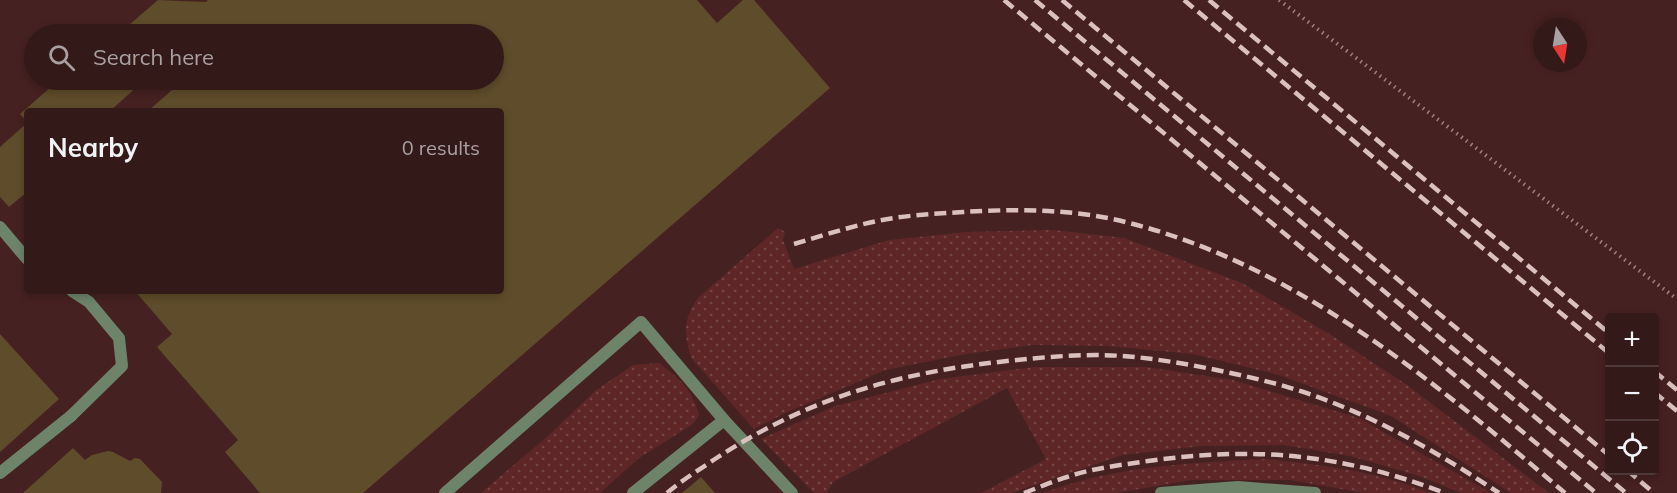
<!DOCTYPE html>
<html lang="en">
<head>
<meta charset="utf-8">
<style>
	:root { --surface:#341919; --page:#3c2222; --text:#f1f3f6; --muted:#a9a0a2; --line:#4e3838 }
	body { margin:0; font-family:Mulish,sans-serif; background:var(--page); color:var(--text) }
	.controls { position:absolute; right:18px; bottom:18px; display:grid; overflow:hidden; border-radius:6px; box-shadow:0 3px 9px #0003 }
	.controls button { width:54px; height:54px; display:grid; place-items:center; padding:0; border:0; border-bottom:2px solid var(--line); background:var(--surface); color:var(--text); font:30px sans-serif }
	.compass { position:absolute; left:1533px; top:18px; width:54px; height:54px; border-radius:50%; background:var(--surface); box-shadow:0 3px 9px #0003; rotate:168deg }
	.list { margin:0; padding:0; list-style:none }
	h2 { display:flex; justify-content:space-between; align-items:center; height:78px; margin:0; padding:0 24px; font-size:26px }
	h2 small { font-size:20px; font-weight:400; color:var(--muted) }
	.icon { flex:none; width:33px; height:33px; fill:none; stroke:currentColor; stroke-width:2; stroke-linecap:round; stroke-linejoin:round }
	.map { position:relative; flex:none; width:1677px; height:493px; overflow:hidden }
	.search { position:absolute; background:var(--surface); box-shadow:0 3px 9px #0003; left:24px; top:24px; width:480px; height:66px; display:flex; align-items:center; gap:15px; box-sizing:border-box; padding:0 21px; border-radius:33px; color:var(--muted); font-size:22px }
	.panel { position:absolute; background:var(--surface); box-shadow:0 3px 9px #0003; left:24px; top:108px; width:480px; height:186px; border-radius:6px }
	.map>svg:first-child { display:block }
	.grass { fill:url(#grass-dots) }
	.building { fill:#5f4c2a }
	.lines { fill:none; stroke-linecap:round; stroke-linejoin:round }
	.path { stroke:#a08180; stroke-width:4; stroke-dasharray:1.5 4.5; stroke-linecap:butt }
	.lane { stroke:#6d846a; stroke-width:12 }
	.street { stroke:#6d846a; stroke-width:12 }
	.rail { stroke:#dac0be; stroke-width:4.5; stroke-dasharray:12 6; stroke-linecap:butt }
</style>
</head>
<body>
<div class="map">
<svg width="1677" height="493" viewBox="0 0 1677 493">
	<defs>
		<pattern id="grass-dots" width="8" height="8" patternUnits="userSpaceOnUse" patternTransform="scale(1.5)"><rect width="8" height="8" fill="#5e2627"/><path d="M2 2h.1M6 6h.1" fill="none" stroke="#754545" stroke-width="1.8" stroke-linecap="round"/></pattern>
	</defs>
	<rect width="100%" height="100%" fill="#462121"/>
	<g class="grass">
		<path d="M778 228 785 232 783 240 794 269 889 240 967 232 1054 230 1124 238 1242 283 1331 335 1407 385 1549 493H1511L1391 416 1279 375 1193 354 1108 346 1033 345 960 355 886 370 785 413 754 429 692 359C683 334 683 320 698 298Z"/>
		<path d="M659 363C680 379 692 389 699 415L693 424 639 458 600 493H481L548 436 595 391 633 365Z"/>
		<polygon points="1034,367 1146,367 1233,380 1359,418 1491,493 1461,493 1419,476 1350,456 1283,445 1202,446 1123,455 1011,493 981,493 1046,459 1007,388 833,482 827,493 814,493 761,439 835,406 940,379"/>
		<path d="M1264 459C1318 464 1380 472 1430 493H1364L1290 480H1191L1117 493H1043C1113 466 1190 463 1264 459Z"/>
	</g>
	<g class="building">
		<polygon points="158,0 206,2 208,0 697,0 717,23 743,0 754,0 830,88 363,493 260,493 225,452 238,440 157,347 172,334 135,291 501,291 501,111 148,111 180,83 177,80 494,80 494,34 138,34 129,25"/>
		<polygon points="59,80 134,80 139,85 110,111 27,111 27,122 20,114"/>
		<polygon points="27,123 27,192 9,207 0,197 0,147"/>
		<polygon points="0,334 59,399 0,452"/>
		<polygon points="73,448 85,460 92,455 108,451 113,452 130,461 135,458 140,459 162,482 161,493 23,493"/>
		<polygon points="701,477 715,493 682,493"/>
	</g>
	<g class="lines">
		<polyline class="path" points="1279,0 1677,299"/>
		<g class="lane">
			<polyline points="0,227 27,259"/>
			<polyline points="71,416 122,366 119,338 89,302 72,291"/>
			<polyline points="445,493 641,322 724,420"/>
			<polyline points="633,493 724,420 792,493"/>
			<polyline points="1161,493 1238,487 1315,493"/>
		</g>
		<polyline class="street" points="0,473 71,416"/>
		<g class="rail">
			<polyline points="1004,0 1596,493"/>
			<polyline points="1035,0 1626,493"/>
			<polyline points="1062,0 1610,456"/>
			<polyline points="1184,0 1610,354"/>
			<polyline points="1209,0 1610,334"/>
			<path d="M794 244C821 236 849 227 877 221 905 215 934 214 963 212 1010 209 1061 209 1108 218 1286 256 1430 378 1565 493"/>
			<polyline points="1654,371 1677,390"/>
			<polyline points="1654,392 1677,411"/>
			<polyline points="1627,470 1654,493"/>
			<path d="M667 493C682 480 699 470 715 459 811 396 904 371 1017 360 1055 356 1096 353 1135 357 1182 362 1230 372 1277 384 1357 406 1430 447 1499 493"/>
			<path d="M1024 493C1038 488 1053 481 1067 477 1093 468 1121 465 1148 461 1256 446 1343 454 1445 493"/>
		</g>
	</g>
</svg>
<div class="controls">
<button>+</button>
<button>−</button>
<button><svg class="icon" aria-label="locate" viewBox="0 0 24 24"><circle cx="12" cy="12" r="6"/><path d="M12 2v4M12 18v4M2 12h4M18 12h4"/></svg></button>
</div>
<svg class="compass" viewBox="-18 -18 36 36"><path d="M0-13l5 13h-10z" fill="#e53935"/><path d="M0 13l5-13h-10z" fill="#a9a0a2"/></svg>
<div class="search"><svg class="icon" aria-label="search" viewBox="0 0 24 24"><circle cx="10" cy="10" r="6"/><path d="M15 15l6 6"/></svg>Search here</div>
<section class="panel">
<h2>Nearby<small>0 results</small></h2>
<ul class="list">
</ul>
</section>
</div>
</body>
</html>
